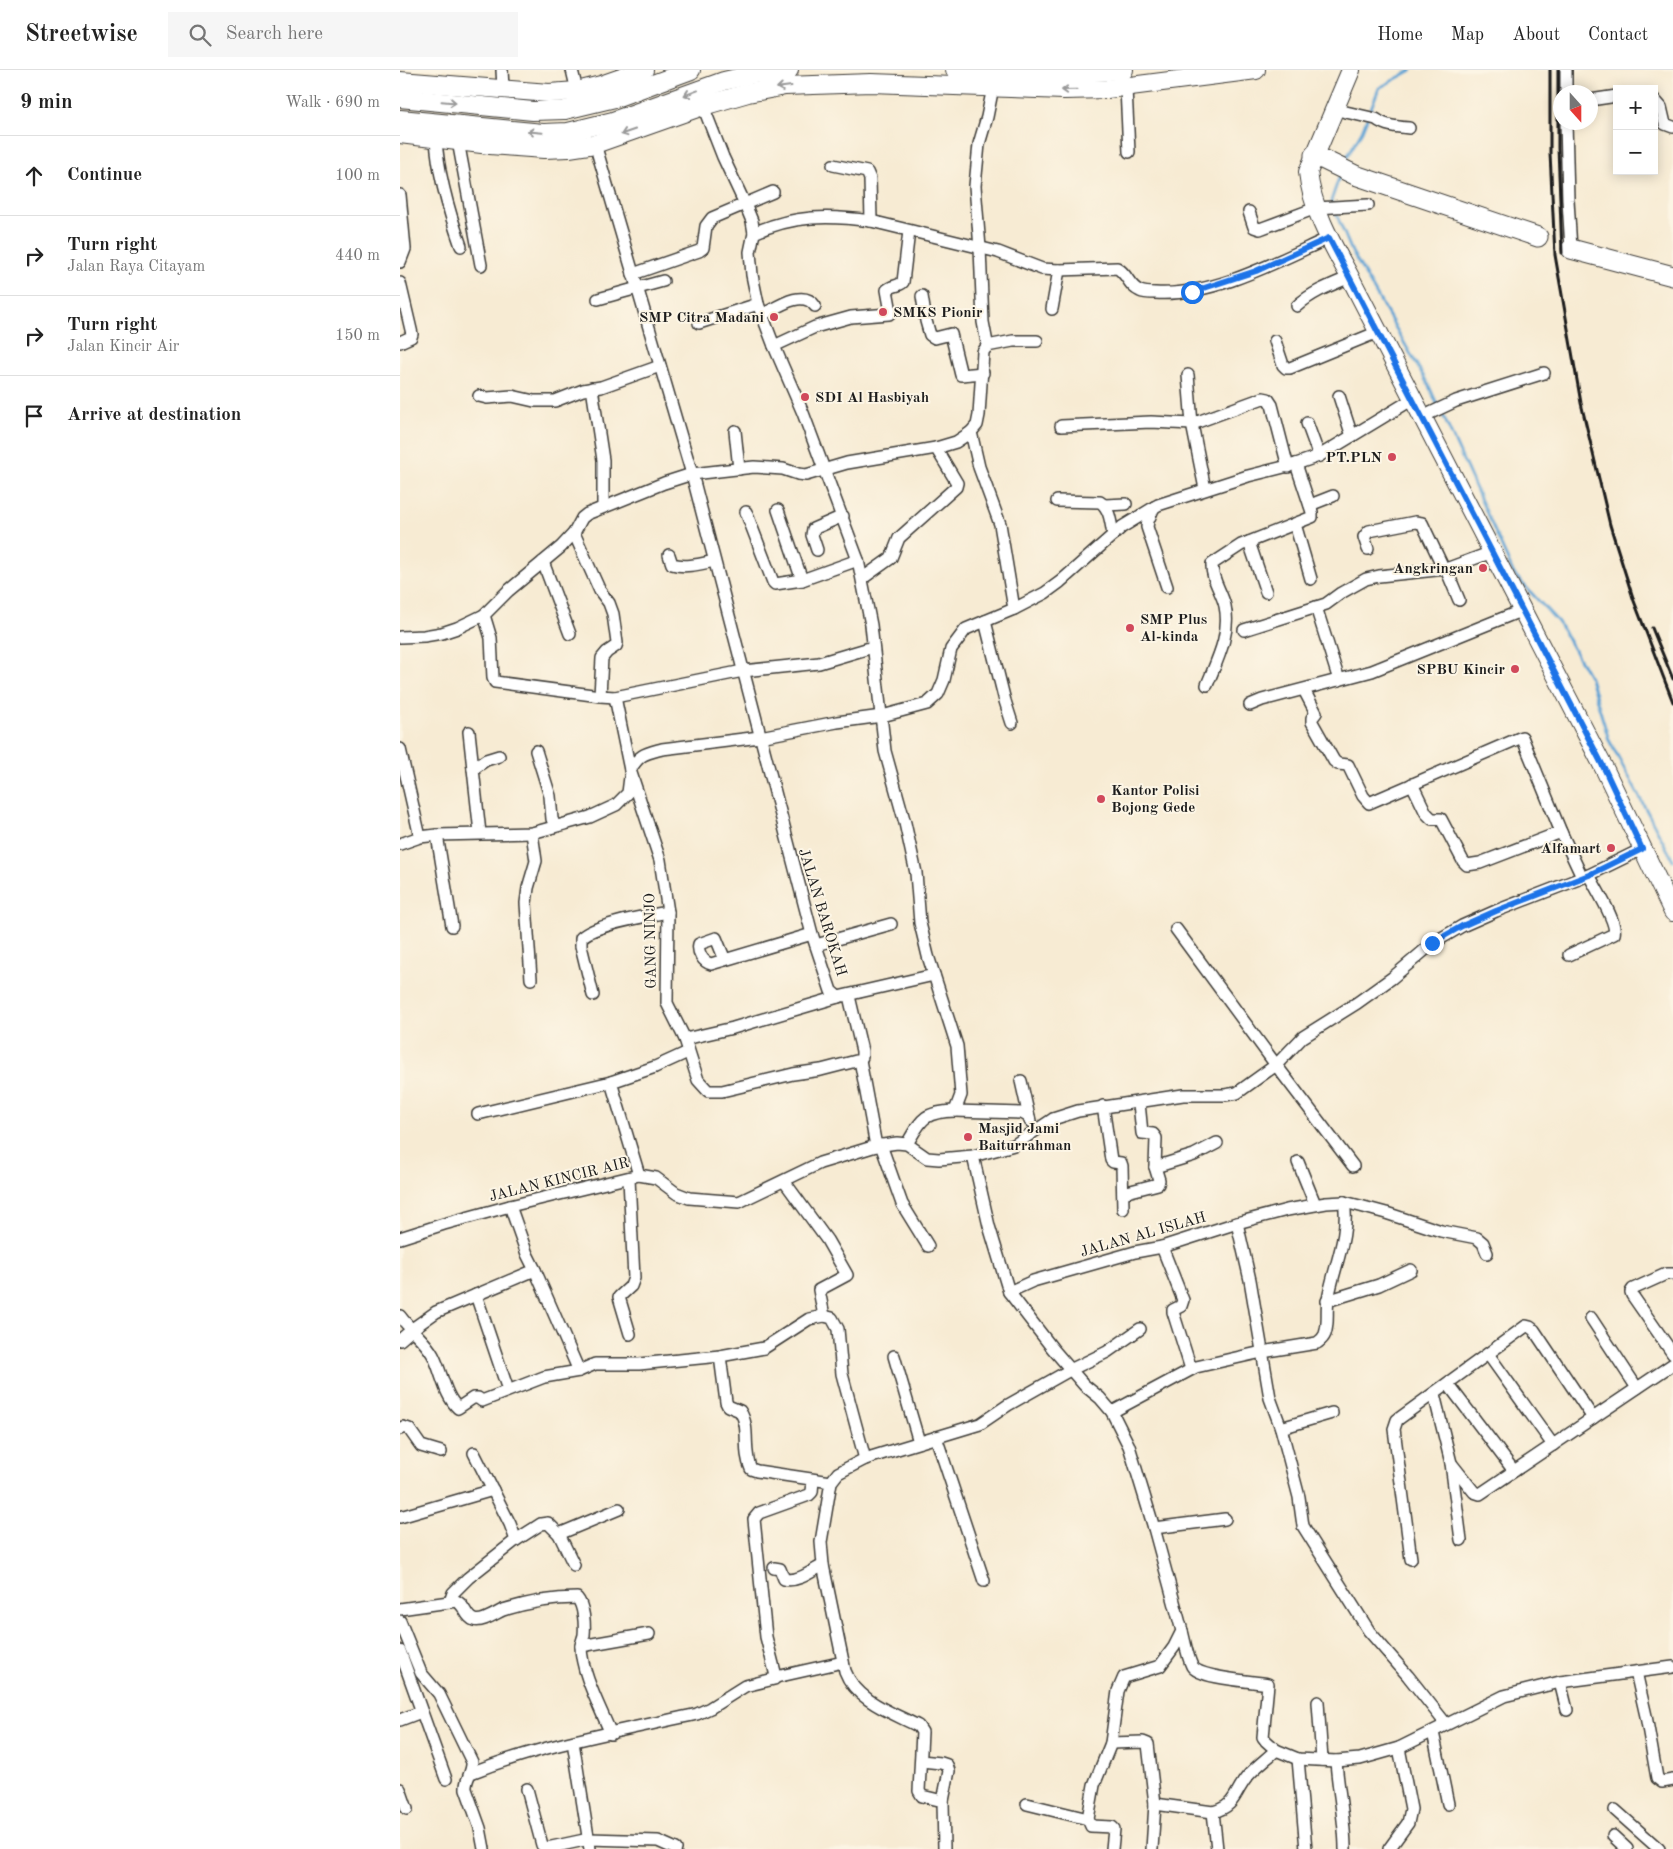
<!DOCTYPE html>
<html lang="en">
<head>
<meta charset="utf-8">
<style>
	:root { --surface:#fff; --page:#f6f6f6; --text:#222; --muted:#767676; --line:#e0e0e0 }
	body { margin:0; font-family:"Old Standard TT",serif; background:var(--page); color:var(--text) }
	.controls { position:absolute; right:15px; top:15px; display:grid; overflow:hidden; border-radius:0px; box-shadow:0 2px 12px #0003 }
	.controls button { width:45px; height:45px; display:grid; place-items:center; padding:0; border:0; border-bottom:1px solid var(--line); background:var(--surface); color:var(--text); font:25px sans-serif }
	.compass { position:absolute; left:1153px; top:15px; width:45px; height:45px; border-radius:50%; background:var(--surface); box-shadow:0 2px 12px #0003; rotate:159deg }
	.stop { position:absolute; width:15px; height:15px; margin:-11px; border:4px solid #1a73e8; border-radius:50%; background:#fff }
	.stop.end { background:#1a73e8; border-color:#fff; box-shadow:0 1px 5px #0008 }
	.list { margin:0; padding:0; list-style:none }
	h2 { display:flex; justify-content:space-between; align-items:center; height:65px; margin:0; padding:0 20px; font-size:21px }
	h2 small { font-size:16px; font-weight:400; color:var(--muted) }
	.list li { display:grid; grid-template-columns:32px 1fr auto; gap:15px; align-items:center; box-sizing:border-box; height:80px; padding:0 20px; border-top:1px solid var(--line) }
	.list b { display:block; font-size:19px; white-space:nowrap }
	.list p { margin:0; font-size:16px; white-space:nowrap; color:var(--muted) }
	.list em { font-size:16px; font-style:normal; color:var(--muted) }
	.icon { flex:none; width:28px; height:28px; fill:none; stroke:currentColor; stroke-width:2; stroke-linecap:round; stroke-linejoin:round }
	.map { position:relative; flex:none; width:1273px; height:1779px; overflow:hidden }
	header { display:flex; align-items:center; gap:30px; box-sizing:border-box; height:70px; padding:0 25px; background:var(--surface); border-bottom:1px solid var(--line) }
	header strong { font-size:24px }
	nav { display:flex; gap:28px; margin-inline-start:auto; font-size:18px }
	.search { width:350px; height:45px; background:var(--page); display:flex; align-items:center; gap:12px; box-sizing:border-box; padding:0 18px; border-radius:0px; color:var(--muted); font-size:19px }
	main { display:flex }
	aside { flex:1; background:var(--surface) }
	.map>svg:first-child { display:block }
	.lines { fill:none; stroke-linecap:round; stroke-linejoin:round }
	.stream { stroke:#5fa3d4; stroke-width:3 }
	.minor-casing { stroke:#3d3b37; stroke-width:14 }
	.primary-casing { stroke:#3d3b37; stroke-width:20 }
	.trunk-casing { stroke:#3d3b37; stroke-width:21 }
	.minor { stroke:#fff; stroke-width:11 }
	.primary { stroke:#fff; stroke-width:18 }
	.trunk { stroke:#fff; stroke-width:19 }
	.rail { stroke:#1c1c1c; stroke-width:3 }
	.oneway { stroke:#999 }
	.route { stroke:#1a73e8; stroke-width:6 }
	.poi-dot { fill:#d1495b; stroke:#fcf5e5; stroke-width:2 }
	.labels { text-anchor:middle; stroke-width:4; stroke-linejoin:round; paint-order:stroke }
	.poi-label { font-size:15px; font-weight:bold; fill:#1c1c1c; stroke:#fcf5e5; text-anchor:start }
	.street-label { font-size:15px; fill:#1c1c1c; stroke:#fcf5e5 }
</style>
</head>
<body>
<header>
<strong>Streetwise</strong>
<div class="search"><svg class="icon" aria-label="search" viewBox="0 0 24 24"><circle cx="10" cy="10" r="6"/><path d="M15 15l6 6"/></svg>Search here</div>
<nav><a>Home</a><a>Map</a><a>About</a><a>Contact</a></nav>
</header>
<main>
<aside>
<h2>9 min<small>Walk · 690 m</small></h2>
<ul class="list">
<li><svg class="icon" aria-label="ahead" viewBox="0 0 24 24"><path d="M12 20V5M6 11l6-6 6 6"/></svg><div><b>Continue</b></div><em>100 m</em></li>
<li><svg class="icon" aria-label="right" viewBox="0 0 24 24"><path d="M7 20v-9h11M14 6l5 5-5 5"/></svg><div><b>Turn right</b><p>Jalan Raya Citayam</p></div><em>440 m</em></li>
<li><svg class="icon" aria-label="right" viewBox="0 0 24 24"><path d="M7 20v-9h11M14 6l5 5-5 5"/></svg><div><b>Turn right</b><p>Jalan Kincir Air</p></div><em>150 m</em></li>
<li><svg class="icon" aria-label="arrive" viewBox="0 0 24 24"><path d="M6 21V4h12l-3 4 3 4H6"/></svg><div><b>Arrive at destination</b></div></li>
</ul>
</aside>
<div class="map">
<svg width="1273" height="1779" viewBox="0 0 1273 1779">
	<rect width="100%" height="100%" fill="#fcf5e5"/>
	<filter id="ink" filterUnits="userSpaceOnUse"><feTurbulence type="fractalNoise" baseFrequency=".02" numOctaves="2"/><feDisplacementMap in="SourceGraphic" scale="10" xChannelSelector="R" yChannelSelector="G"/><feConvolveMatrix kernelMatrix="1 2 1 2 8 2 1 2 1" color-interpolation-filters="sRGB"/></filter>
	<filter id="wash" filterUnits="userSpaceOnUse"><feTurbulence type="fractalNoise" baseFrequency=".0096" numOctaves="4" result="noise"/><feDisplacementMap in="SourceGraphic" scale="20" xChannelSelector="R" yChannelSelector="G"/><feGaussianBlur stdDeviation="1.12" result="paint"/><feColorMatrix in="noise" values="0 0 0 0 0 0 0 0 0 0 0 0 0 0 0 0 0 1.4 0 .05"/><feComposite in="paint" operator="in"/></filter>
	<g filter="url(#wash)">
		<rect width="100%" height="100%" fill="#f7ebd3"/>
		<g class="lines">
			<g class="stream">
				<polyline points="944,92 962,61 979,18 1012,0"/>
				<polyline points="932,135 931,131 940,105"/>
				<polyline points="935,141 952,182 1029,316 1038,336"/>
				<polyline points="1041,341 1114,504 1158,552 1190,608 1209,670 1273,790"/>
			</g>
		</g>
	</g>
	<g filter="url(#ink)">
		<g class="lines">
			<g class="minor-casing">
				<g id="minor">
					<polyline points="102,0 103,18"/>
					<polyline points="172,0 177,21"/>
					<polyline points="726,18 729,82"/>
					<polyline points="1166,22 1166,0"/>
					<polyline points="1254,29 1261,37 1265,54 1273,57"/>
					<polyline points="1190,30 1217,26"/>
					<path d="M303 36 323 87 345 134 352 151 354 163 350 182 352 205 358 234 374 276 403 343 458 490 471 555 485 681 505 753 516 803 520 853 528 886 557 976 561 1025 555 1041C524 1042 522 1048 507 1074"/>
					<path d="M933 39 976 49C985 56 997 57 1009 58"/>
					<polyline points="1166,52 1168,130 1171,179"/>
					<path d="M36 69C38 105 49 142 61 176"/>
					<polyline points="58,71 81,195"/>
					<polyline points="195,74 292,404 412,864 431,921 438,927"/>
					<polyline points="433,95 467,102 470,109 471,151"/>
					<polyline points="0,125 5,179 0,192"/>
					<polyline points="849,142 854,157 860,159 916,138 968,135"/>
					<path d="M354 163C393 145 429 145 471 151L598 182 642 199 659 200 717 198C728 204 728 216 740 221 744 223 751 223 755 223 812 227 878 191 929 168"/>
					<polyline points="233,204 299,181 303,178 306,156 312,148 373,122"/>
					<polyline points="0,213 12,264 11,267 0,272"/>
					<polyline points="522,226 526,251 530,265 535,268 551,264 561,305 583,303"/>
					<polyline points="198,229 263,211"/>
					<path d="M897 236C912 222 931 215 950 207"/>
					<polyline points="652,239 659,200"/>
					<path d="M362 245C376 238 403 218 415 236"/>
					<polyline points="299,253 358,234"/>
					<polyline points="875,271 883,295 886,298 890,298 978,262"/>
					<path d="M374 276 415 257 451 247 489 244 491 242 487 220C492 215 498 217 503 212L509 161"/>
					<polyline points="587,276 613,271 637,271"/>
					<polyline points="788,305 792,354 805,419"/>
					<polyline points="192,318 203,390 203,436"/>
					<polyline points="79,326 87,328 112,326 134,331 155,331 183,320 201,317 260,296"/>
					<polyline points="939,326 952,366"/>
					<polyline points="1022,347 1056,331 1144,303"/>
					<polyline points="907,353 919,386"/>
					<polyline points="661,356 751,352 792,354 863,328 868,329 872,335 888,397"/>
					<polyline points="335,361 339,399"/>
					<polyline points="571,362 579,397 600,454 614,539"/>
					<path d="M657 431 700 432C710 438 711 454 713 465"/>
					<polyline points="705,435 726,434"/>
					<polyline points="910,435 933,426"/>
					<polyline points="754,437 748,451 747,457 767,517"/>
					<polyline points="378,440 402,510"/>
					<polyline points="346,442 373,512 375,514 402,510 458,490"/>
					<polyline points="895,454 911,509"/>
					<polyline points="174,463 200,521 209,533 213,544 217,573 216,576 207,582 202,588 200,626"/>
					<polyline points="849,472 866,522"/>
					<polyline points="968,479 964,467 969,461 1015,452 1022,453 1042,495 1046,499 1092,482"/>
					<polyline points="417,480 412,465 413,459 443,446"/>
					<path d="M269 485 272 494C286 498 300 494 314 491"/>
					<polyline points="143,492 170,564"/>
					<polyline points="463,508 491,488 499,468 556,417 557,413 536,378"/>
					<polyline points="916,537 939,610"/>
					<polyline points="84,545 91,568 93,608 95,612 200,626 215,627 343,601 419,593 473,577"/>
					<polyline points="585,551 605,631 612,653"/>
					<polyline points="844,560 926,534 941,523 966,509 979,506 1046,499 1059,530"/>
					<polyline points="0,567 24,566 42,563 57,558 84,545 108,521 161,477 174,463 182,448 187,444 264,413 292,404 354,397 383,399 398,404 406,405 447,393 536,378 556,372 571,362 577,355 579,345 583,282 587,276 587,273 583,252 580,178 575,116 579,74 587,47 593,17"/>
					<path d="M807 615C817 590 831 564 825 536 822 522 811 509 812 494L841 475 912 447V442L896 394"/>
					<polyline points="904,620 916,643 912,648 912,652 934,691 938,694 948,695 963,726 969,733 1122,667 1161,762 1182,807"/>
					<polyline points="215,627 230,700 260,790 268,842 267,933 285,969 298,1010 308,1021 322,1021 393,1004 421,1000 460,990 462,987 462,981 449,926"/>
					<polyline points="850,635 862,630 972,601 1123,540"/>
					<polyline points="69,662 80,763"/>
					<polyline points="0,679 20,767"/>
					<polyline points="136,681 150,726 152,749 155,756"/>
					<polyline points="73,699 86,690 99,686"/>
					<path d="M230 700C240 684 244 684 262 679L360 667 437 652 482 646 527 634 538 624 544 610 551 579 566 559 614 539 645 523 660 512 722 457 758 435 848 406 896 394 919 386 1013 329"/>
					<polyline points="1012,714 1026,743 1032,749 1041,749 1063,791 1067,795 1080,793 1161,762"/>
					<polyline points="37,765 52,856"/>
					<polyline points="0,774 20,767 37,765 132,763 190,747 216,735 228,723 230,707"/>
					<polyline points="776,859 876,995 953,1096"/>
					<polyline points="416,875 491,854"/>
					<path d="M1169 885 1214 864C1218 853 1195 817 1189 805"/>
					<path d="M325 890 316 868 299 874C297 882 303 892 311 894L412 864"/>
					<polyline points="131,909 126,833 128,818 136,791 132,763"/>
					<path d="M193 925 181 876V868C195 854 247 846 268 842"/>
					<polyline points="285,969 333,958 438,927 534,905"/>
					<polyline points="460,990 476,1076"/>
					<polyline points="621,1011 630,1051"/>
					<polyline points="211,1012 239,1105"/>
					<polyline points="703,1036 711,1090 713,1092 721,1093 722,1096 723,1139"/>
					<polyline points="555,1041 622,1043 629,1047"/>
					<polyline points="78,1044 211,1012 255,997 288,982"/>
					<polyline points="481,1075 502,1134 528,1176"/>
					<polyline points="573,1086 589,1156 609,1222 653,1279 684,1315 700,1328 712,1342 729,1376 754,1458 782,1561 774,1577 760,1596 724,1607 718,1621 711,1673 694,1715 688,1749 691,1756 712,1757 714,1759 712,1779"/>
					<polyline points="898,1092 915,1134"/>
					<polyline points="755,1097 794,1085 817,1073"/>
					<polyline points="229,1109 234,1208 231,1216 219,1227 230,1264"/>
					<polyline points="723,1123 758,1114 759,1110 755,1097 756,1068 753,1064 742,1063 739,1033"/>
					<polyline points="837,1153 850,1210 870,1328 881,1358 899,1427 903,1456 969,1561 1008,1606 1046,1654"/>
					<polyline points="0,1168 44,1154 110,1136 239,1105 256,1108 276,1123 289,1128 339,1132 420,1093 476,1076 497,1073 507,1074 527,1088 539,1089 573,1086 614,1075 653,1049 678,1041 783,1025 825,1025 837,1023 876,995 903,967 957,933 992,908 1033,873 1062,856 1096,841 1189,805 1242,779"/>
					<polyline points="762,1177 783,1230 781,1236 773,1240 773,1242 791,1299"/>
					<polyline points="135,1200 179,1301"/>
					<polyline points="1273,1204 1266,1204 1233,1219 1231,1222 1232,1225 1273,1284"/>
					<polyline points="609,1222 633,1211 735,1182 762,1177 837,1153 887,1140 926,1133 944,1132 960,1136 986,1143 1041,1161 1077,1168 1083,1173 1087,1183"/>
					<polyline points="76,1225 108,1320"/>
					<polyline points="927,1231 979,1215 1011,1200"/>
					<path d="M0 1246C10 1260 25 1270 33 1285 42 1302 44 1325 58 1338L73 1328H78L82 1331 144 1307 179 1301 195 1294H239L320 1286 364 1278 409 1249 424 1246 419 1220 447 1205 427 1170 384 1111"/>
					<polyline points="424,1246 432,1248 438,1259 442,1304 465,1389"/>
					<polyline points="1191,1248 1237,1318"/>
					<polyline points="0,1270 15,1257 36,1242 135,1200 127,1184 110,1136"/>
					<polyline points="1088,1284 1153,1375"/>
					<path d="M320 1286 326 1332 328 1336 340 1341C351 1358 342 1380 351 1399L357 1401 431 1412"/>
					<polyline points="494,1286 519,1372"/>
					<polyline points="1048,1314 1114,1401"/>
					<polyline points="1034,1324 1051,1393 1061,1470"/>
					<path d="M712 1342 796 1297 862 1282 917 1273C921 1270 923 1269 925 1264 929 1253 926 1242 928 1230 933 1198 950 1166 944 1132"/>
					<polyline points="881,1358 932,1343"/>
					<polyline points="0,1359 3,1357 9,1359 21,1376 41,1382"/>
					<polyline points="536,1367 584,1511"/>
					<polyline points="1051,1393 1074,1422 1080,1424 1273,1294"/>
					<polyline points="0,1447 93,1420"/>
					<polyline points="754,1458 825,1449"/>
					<polyline points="159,1464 219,1439"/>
					<polyline points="116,1470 141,1454 148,1453 159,1464 174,1495"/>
					<polyline points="1011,1489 994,1359 997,1350 1126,1256 1130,1257 1134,1260 1193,1348"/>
					<path d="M374 1498 380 1499 384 1509C397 1513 412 1501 423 1495"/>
					<polyline points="50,1532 53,1523 68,1508 116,1470 110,1454 74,1383"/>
					<path d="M0 1539 56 1531C65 1534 65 1547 74 1550 82 1553 96 1543 103 1540 126 1533 153 1528 177 1528 184 1536 185 1554 184 1565 183 1569 181 1573 181 1576 181 1603 201 1639 211 1664"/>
					<path d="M0 1551 21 1603 39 1624 72 1692C73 1702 65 1709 66 1719L80 1758 84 1779"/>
					<path d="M782 1561C785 1572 787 1586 792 1596 800 1609 853 1611 868 1614L863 1667 866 1671 876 1680 898 1689 936 1691 960 1689 999 1678 1104 1626 1160 1612 1273 1597"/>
					<polyline points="181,1576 249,1564"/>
					<polyline points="0,1581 46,1709"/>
					<polyline points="1236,1602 1246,1646 1257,1708 1262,1712 1273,1710"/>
					<polyline points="376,1607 443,1592"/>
					<polyline points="1160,1612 1167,1640"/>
					<polyline points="918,1632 922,1690"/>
					<polyline points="0,1650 21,1642"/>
					<polyline points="1033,1662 1048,1734"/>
					<polyline points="173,1672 190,1779"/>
					<polyline points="711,1673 743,1672 748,1674 755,1734 752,1779"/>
					<polyline points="898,1689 906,1779"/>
					<polyline points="521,1691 541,1693 547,1695 549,1701 543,1731"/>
					<path d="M936 1691C938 1721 945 1750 945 1779"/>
					<path d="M71 1703C143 1674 221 1661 297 1644L310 1638 345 1616 374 1609 376 1607 375 1602 366 1567 354 1449 359 1443 409 1425 412 1422 413 1410"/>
					<polyline points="0,1719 7,1739"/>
					<polyline points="127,1719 142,1775 147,1778 189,1769 258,1771 276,1779"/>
					<polyline points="627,1734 688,1749"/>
					<path d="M755 1734 813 1742C836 1736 834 1723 847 1707 855 1697 867 1689 876 1680"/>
					<polyline points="1215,1740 1259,1779"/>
					<polyline points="813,1742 817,1779"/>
					<polyline points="1213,1766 1227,1779"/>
					<path d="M544 1779 543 1731 522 1726 519 1721 522 1662 518 1656C493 1643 456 1631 445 1601L423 1495 421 1472 431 1412 438 1403 465 1389 481 1384 580 1354 608 1335 670 1300 707 1282 740 1259"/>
					<polyline points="989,1779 1008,1753 1011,1739 999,1678"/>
				</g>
			</g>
			<g class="primary-casing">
				<g id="primary">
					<polyline points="555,0 664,4 724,0"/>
					<path d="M951 0 908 102C912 140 932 174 950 207L1205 700 1273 842"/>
					<polyline points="0,11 149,23 177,21 201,15 244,0"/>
					<polyline points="0,28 133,41 165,40 215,28 291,0"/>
					<polyline points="0,49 143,63 168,62 213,51 324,11 354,4 389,0"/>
					<polyline points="0,64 90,75 144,79 169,78 195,74 303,36 348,23 385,16 471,13 664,20 707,19 856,0"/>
				</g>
			</g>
			<g class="trunk-casing">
				<g id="trunk">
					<polyline points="914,85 955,105 1138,167"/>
					<polyline points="1171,179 1273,206"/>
				</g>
			</g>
			<use href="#minor" class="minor"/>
			<use href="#primary" class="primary"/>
			<use href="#trunk" class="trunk"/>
			<g class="rail">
				<polyline points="1150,0 1150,83 1155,185 1181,333 1210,455 1234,531 1273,632"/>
				<polyline points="1158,0 1158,78 1162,183"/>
				<polyline points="1252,558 1273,609"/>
			</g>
		</g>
		<defs><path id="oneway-shaft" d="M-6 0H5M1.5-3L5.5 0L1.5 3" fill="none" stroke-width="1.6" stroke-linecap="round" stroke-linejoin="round" transform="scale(1.25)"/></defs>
		<g class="oneway">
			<use href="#oneway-shaft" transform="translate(384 17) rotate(173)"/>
			<use href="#oneway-shaft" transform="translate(669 20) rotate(179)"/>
			<use href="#oneway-shaft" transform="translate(291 23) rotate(160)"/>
			<use href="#oneway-shaft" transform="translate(49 32) rotate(5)"/>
			<use href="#oneway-shaft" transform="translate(135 62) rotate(-175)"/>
			<use href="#oneway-shaft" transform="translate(228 62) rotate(161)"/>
		</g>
	</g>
	<g class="lines" filter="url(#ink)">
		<polyline class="route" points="792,222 856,201 929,168 1205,700 1242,779 1189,805 1096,841 1062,856 1032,873"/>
	</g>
	<g class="poi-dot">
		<circle cx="483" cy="242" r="5"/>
		<circle cx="374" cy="247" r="5"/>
		<circle cx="405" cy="327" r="5"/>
		<circle cx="992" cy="387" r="5"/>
		<circle cx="1083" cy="498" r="5"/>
		<circle cx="730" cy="558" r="5"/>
		<circle cx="1115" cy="599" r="5"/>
		<circle cx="701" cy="729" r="5"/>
		<circle cx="1211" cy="778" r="5"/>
		<circle cx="568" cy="1067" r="5"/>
	</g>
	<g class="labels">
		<g class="poi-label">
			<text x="493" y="247">SMKS Pionir</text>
			<text x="364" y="252" text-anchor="end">SMP Citra Madani</text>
			<text x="415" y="332">SDI Al Hasbiyah</text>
			<text x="982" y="392" text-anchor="end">PT.PLN</text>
			<text x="1073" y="503" text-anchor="end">Angkringan</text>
			<text x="740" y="554">SMP Plus<tspan x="740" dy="17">Al-kinda</tspan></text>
			<text x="1105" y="604" text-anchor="end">SPBU Kincir</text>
			<text x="711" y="725">Kantor Polisi<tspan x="711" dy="17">Bojong Gede</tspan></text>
			<text x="1201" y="783" text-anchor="end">Alfamart</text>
			<text x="578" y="1063">Masjid Jami<tspan x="578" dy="17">Baiturrahman</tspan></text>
		</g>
		<g class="street-label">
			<text transform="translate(423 842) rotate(73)" y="5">JALAN BAROKAH</text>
			<text transform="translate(250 871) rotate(-91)" y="5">GANG NINJO</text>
			<text transform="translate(159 1109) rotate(-14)" y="5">JALAN KINCIR AIR</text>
			<text transform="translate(743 1164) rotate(-16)" y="5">JALAN AL ISLAH</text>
		</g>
	</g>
</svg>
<div class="controls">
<button>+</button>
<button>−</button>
</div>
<svg class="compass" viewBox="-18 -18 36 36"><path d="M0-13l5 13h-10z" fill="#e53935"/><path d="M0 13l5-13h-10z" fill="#767676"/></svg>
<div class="stop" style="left:792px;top:222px"></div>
<div class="stop end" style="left:1032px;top:873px"></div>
</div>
</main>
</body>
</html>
